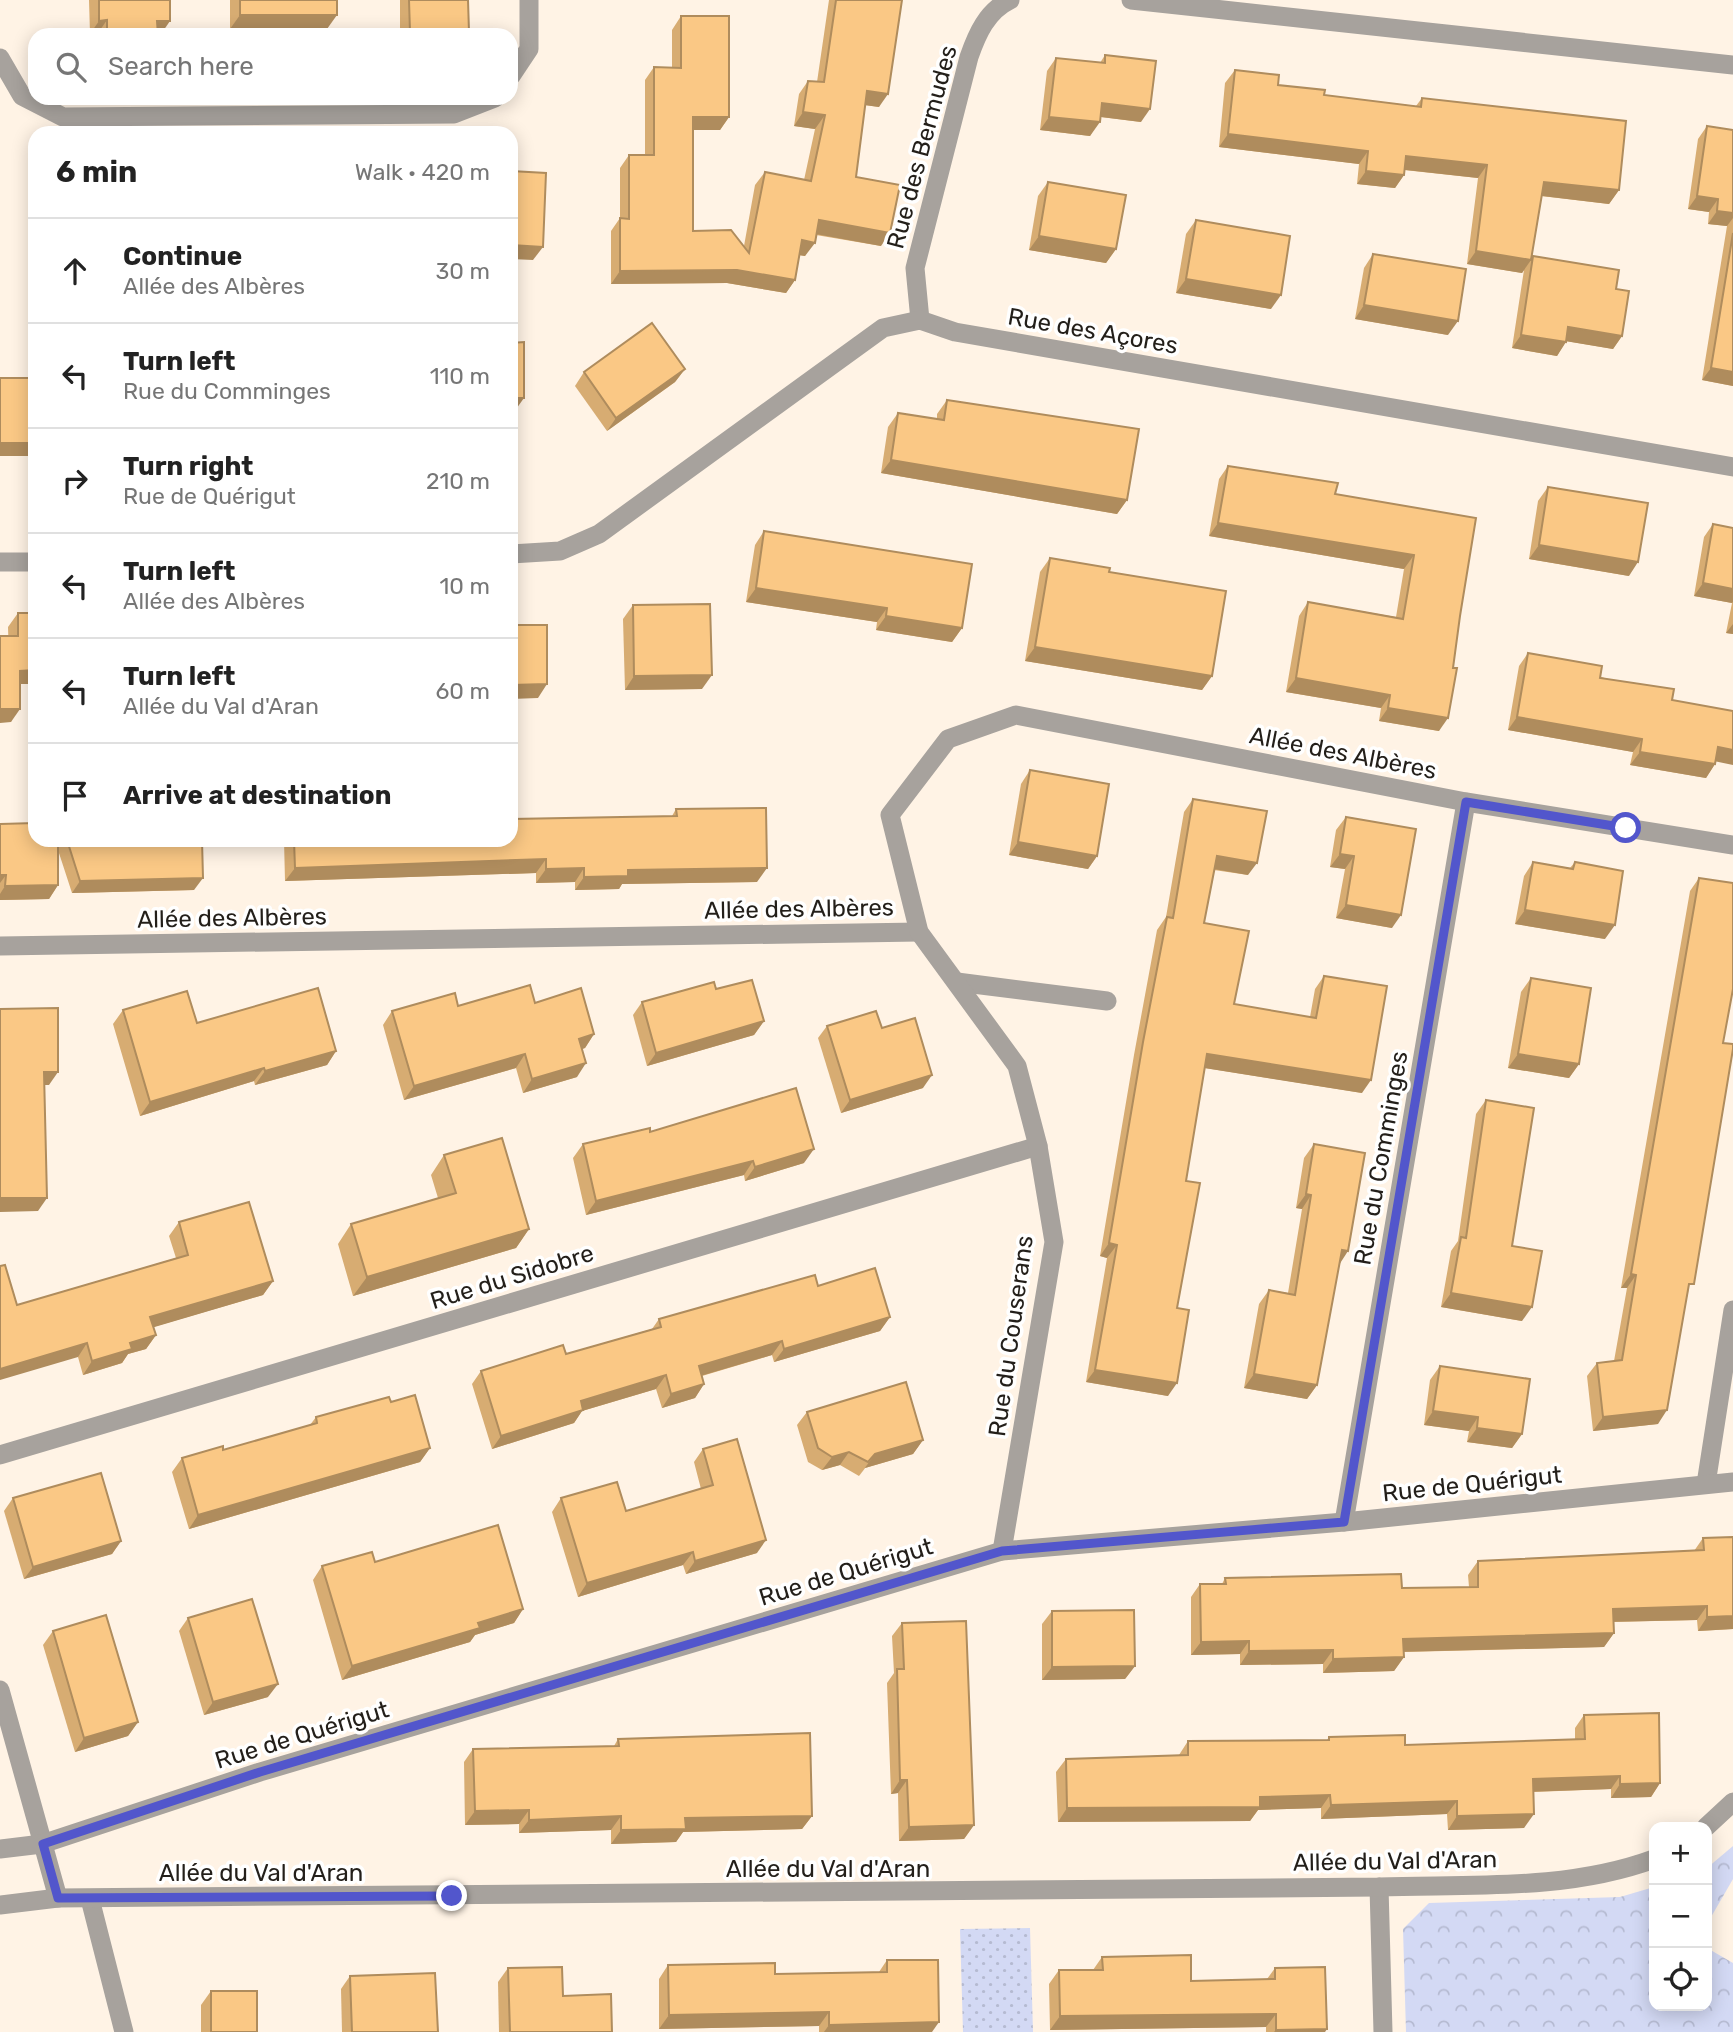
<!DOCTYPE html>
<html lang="en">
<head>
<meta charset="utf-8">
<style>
	:root { --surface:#fff; --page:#f6f6f6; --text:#222; --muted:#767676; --line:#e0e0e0 }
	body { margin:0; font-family:Rubik,sans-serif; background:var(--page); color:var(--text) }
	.controls { position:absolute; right:21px; bottom:21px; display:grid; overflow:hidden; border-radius:14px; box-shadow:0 4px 18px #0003 }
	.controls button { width:63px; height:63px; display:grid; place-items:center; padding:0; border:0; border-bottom:2px solid var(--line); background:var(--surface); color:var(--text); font:35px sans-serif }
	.stop { position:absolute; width:21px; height:21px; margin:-16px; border:5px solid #5256cc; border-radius:50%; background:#fff }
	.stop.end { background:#5256cc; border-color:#fff; box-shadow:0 2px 7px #0008 }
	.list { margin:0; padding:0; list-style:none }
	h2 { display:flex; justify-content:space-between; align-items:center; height:91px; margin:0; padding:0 28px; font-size:30px }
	h2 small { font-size:23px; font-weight:400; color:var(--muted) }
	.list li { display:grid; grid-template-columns:46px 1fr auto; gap:21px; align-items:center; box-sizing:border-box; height:105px; padding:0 28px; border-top:2px solid var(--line) }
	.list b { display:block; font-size:26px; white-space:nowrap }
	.list p { margin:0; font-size:23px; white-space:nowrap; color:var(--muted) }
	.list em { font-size:23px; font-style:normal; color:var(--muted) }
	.icon { flex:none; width:38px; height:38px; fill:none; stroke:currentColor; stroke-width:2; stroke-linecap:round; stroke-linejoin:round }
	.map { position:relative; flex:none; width:1733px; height:2032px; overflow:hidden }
	.search { position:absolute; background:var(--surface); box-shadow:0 4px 18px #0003; left:28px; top:28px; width:490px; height:77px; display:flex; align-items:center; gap:18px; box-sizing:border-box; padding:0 24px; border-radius:21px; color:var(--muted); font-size:26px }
	.panel { position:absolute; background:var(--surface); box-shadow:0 4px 18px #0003; left:28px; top:126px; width:490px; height:721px; border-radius:21px }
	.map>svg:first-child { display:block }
	.grass { fill:url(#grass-dots) }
	.forest { fill:url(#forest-crowns) }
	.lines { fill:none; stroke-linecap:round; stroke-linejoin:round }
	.service { stroke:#a7a29d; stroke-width:19 }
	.minor { stroke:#a7a29d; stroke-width:19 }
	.wall { fill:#d7ac72 }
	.shaded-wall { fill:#af8c5d }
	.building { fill:#fac885; stroke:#af8c5d; stroke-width:2 }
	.route { stroke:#5256cc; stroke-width:9 }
	.labels { text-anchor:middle; stroke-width:7; stroke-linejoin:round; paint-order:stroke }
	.street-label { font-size:24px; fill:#231f1a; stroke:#fff }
</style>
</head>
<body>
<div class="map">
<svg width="1733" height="2032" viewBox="0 0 1733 2032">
	<defs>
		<pattern id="grass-dots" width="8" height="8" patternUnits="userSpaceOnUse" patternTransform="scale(1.75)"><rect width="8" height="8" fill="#d3d9f4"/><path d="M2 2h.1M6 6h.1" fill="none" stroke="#b5bad1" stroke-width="1.8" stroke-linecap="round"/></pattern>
		<pattern id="forest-crowns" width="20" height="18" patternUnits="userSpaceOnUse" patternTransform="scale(1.75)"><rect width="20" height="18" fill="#d3d9f4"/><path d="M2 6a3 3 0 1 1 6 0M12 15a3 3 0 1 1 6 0" fill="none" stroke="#b5bad1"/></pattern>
	</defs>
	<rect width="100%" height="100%" fill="#fff3e5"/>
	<polygon class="grass" points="1030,1928 1033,2032 963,2032 960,1929"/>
	<g class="forest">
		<polygon points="1733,1846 1733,1879 1707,1924 1707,1868"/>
		<polygon points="1654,1887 1654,2006 1707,2006 1707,1948 1733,1963 1733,2032 1406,2032 1403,1929 1429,1903 1620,1897"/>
	</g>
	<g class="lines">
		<polyline class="service" points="957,982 1107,1001"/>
		<g class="minor">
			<polyline points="1131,0 1733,65"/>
			<polyline points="0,58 22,96 63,117 454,114 495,98"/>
			<polyline points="511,76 529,49 529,0"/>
			<path d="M920 320 915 268 969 57C977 34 987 11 1010 0"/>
			<polyline points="511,554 560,551 599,534 883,328 920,320 955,332 1733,467"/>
			<polyline points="0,562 35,562"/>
			<polyline points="0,946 919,932"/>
			<polyline points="0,1455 1038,1146"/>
			<polyline points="1706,1484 1733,1310"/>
			<polyline points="1344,1522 1466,802"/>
			<polyline points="1002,1551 1054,1242 1038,1146 1017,1066 919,932 890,815 948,739 1016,715 1466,802 1733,845"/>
			<polyline points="0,1690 58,1898"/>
			<polyline points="1706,1827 1733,1802"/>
			<polyline points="0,1849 42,1844 260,1772 1002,1551 1344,1522 1733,1482"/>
			<polyline points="1379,1887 1383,2032"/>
			<polyline points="90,1899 124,2032"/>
			<path d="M0 1905 58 1898 1379 1887C1471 1884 1567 1891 1654 1859"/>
		</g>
	</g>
	<g class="wall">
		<polygon points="89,0 170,0 161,34 158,34 158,35 98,35 98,33 90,34"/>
		<polygon points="230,0 337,0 327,29 230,29"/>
		<polygon points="400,0 468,0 467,35 400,35"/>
		<polygon points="829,0 902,0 879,107 865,105 856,177 881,246 816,235 805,256 799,255 795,280 786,293 727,283 611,284 611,231 620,218 620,168 629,155 645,155 645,80 654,67 672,67 672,30 681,16 729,117 720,130 693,130 693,231 744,246 755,185 765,172 804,180 815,129 794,126 799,94 808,81 817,82"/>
		<polygon points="1105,55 1141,122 1101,117 1090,136 1040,130 1047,71 1056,58 1100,63"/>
		<polygon points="1235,70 1278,85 1324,95 1416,106 1422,98 1619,190 1609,204 1541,196 1531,259 1533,256 1616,289 1622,336 1613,349 1566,341 1557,356 1512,348 1524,270 1522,273 1467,264 1478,178 1404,170 1404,175 1395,188 1357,184 1359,164 1219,147 1225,83"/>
		<polygon points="1707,126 1733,130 1733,386 1702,380 1727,226 1708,224 1709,212 1688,209 1698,139"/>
		<polygon points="1048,182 1116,249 1106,263 1029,250 1038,196"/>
		<polygon points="1196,220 1271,309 1176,293 1186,234"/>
		<polygon points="1373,254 1448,335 1355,319 1364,268"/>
		<polygon points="685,369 675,382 607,431 575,386 584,372"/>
		<polygon points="947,400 1127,500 1117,514 881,473 888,427 898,413 937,419 937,414"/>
		<polygon points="1228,466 1335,494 1476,518 1439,731 1379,721 1381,708 1286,692 1299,616 1308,602 1396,617 1404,569 1209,536 1219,479"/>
		<polygon points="1548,487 1629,576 1529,559 1538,501"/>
		<polygon points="1713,524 1733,528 1733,634 1726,633 1732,603 1694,596 1704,537"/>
		<polygon points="764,531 962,628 952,642 876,630 877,622 746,602 755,545"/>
		<polygon points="1050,558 1109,572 1212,676 1202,690 1025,661 1040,572"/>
		<polygon points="633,605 702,689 625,690 623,619"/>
		<polygon points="18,613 35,684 20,684 11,722 8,627"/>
		<polygon points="1528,653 1672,700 1716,762 1715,764 1706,778 1630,765 1633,752 1508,730 1519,666"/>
		<polygon points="1030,770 1097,856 1088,869 1009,855 1021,784"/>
		<polygon points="1193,799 1248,875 1214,870 1204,923 1234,1004 1310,1017 1315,989 1324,976 1362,1093 1205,1068 1186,1181 1177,1308 1168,1396 1086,1382 1107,1258 1100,1256 1134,1055 1157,930 1166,917 1184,812"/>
		<polygon points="676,809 757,882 622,884 619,889 575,890 575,882 536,883 536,873 285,881 284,840 511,840 672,816"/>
		<polygon points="1346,817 1392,928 1336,918 1345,869 1330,867 1336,830"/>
		<polygon points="0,824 35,840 202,840 194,890 72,893 58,850 58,885 49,899 0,900"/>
		<polygon points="1533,862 1570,868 1575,862 1605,939 1515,924 1524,876"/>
		<polygon points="1699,878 1723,1043 1688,1293 1658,1424 1593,1431 1587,1376 1597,1363 1614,1361 1627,1288 1621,1288 1690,891"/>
		<polygon points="1531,978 1579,1064 1569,1078 1508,1068 1521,992"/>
		<polygon points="716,989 764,1021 754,1035 647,1066 633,1015 642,1002"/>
		<polygon points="535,1003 594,1034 585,1048 582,1049 577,1077 523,1093 516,1068 404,1100 383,1025 392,1011 458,1006"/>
		<polygon points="123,1010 197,1023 336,1051 327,1065 255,1085 254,1081 140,1116 113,1024"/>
		<polygon points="827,1026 882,1028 923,1088 841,1113 818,1038"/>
		<polygon points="1486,1100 1522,1321 1441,1307 1451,1251 1458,1241 1476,1114"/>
		<polygon points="650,1132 804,1163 745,1181 744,1175 586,1215 573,1158 583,1144"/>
		<polygon points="1314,1144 1339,1264 1317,1385 1307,1399 1244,1388 1259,1304 1269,1290 1288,1293 1302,1209 1296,1208 1304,1158"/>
		<polygon points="444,1155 529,1229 516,1248 353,1296 338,1244 351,1224 438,1198 431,1175"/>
		<polygon points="179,1222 273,1281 263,1295 153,1327 156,1335 146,1349 128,1354 122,1363 83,1375 78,1357 17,1305 176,1258 169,1236"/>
		<polygon points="818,1286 890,1317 880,1331 774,1362 772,1355 702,1376 704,1384 695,1398 662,1408 656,1389 582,1411 574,1423 492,1449 472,1384 481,1371 566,1354 652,1329 659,1319"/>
		<polygon points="1440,1366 1522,1434 1512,1448 1467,1442 1469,1431 1424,1425 1430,1380"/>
		<polygon points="391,1402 430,1448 420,1462 189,1529 172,1472 182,1458 223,1450 310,1425 316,1417"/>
		<polygon points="807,1412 923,1440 913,1454 865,1468 859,1476 840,1465 822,1470 808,1462 797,1425"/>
		<polygon points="703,1449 757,1553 686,1574 683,1565 578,1597 552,1512 561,1498 626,1511 701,1489 694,1462"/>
		<polygon points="13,1498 121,1541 112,1554 24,1579 4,1511"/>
		<polygon points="1733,1537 1733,1629 1698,1631 1697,1620 1613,1622 1614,1633 1604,1647 1404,1652 1404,1657 1394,1671 1323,1673 1323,1664 1240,1665 1240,1654 1191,1655 1191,1597 1200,1584 1222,1584 1225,1578 1402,1588 1469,1587 1468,1575 1478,1561 1694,1551 1703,1538"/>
		<polygon points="375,1562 523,1609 514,1623 475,1635 470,1642 342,1680 313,1580 322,1566"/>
		<polygon points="1052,1611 1135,1666 1125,1679 1042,1680 1042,1624"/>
		<polygon points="188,1618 268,1697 204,1715 179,1631"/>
		<polygon points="902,1623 974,1825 964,1839 899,1841 898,1793 891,1794 887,1683 894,1673 892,1636"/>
		<polygon points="53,1631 138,1722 128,1736 75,1752 43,1645"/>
		<polygon points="1584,1715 1660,1783 1651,1797 1611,1798 1611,1789 1533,1792 1524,1828 1448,1830 1447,1814 1321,1819 1321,1808 1258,1810 1250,1821 1058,1822 1056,1772 1066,1759 1179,1755 1188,1741 1327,1740 1329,1737 1405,1745 1575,1739 1575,1728"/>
		<polygon points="618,1739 812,1816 802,1829 683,1832 676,1842 611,1844 611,1830 519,1833 519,1824 465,1825 464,1762 473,1749 614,1746"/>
		<polygon points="1102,1957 1191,1981 1267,1979 1275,1968 1325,2032 1266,2032 1266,2027 1050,2030 1049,1984 1059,1970 1093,1970"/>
		<polygon points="887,1960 932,2032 819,2032 819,2026 659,2029 659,1979 668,1965 775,1974 879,1972"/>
		<polygon points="508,1968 563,1996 612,2032 499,2032 498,1982"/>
		<polygon points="350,1976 438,2032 342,2032 341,1989"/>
		<polygon points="211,1991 257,2032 201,2032 201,2005"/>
	</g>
	<g class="shaded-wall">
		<polygon points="240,15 337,15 327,29 230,29"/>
		<polygon points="107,20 98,33 90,34 99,21"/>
		<polygon points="157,21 170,21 161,34 148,34"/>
		<polygon points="410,32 469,32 467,35 408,35"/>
		<polygon points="867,91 888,94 879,107 857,104"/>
		<polygon points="1102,103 1150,109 1141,122 1093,116"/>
		<polygon points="803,112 825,115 815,129 794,126"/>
		<polygon points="693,117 729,117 720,130 683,130"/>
		<polygon points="1049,117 1100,122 1090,136 1040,130"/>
		<polygon points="1228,134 1368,151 1359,164 1219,147"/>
		<polygon points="1406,156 1487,165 1478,178 1397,169"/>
		<polygon points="1366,171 1404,175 1395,188 1357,184"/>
		<polygon points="1544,182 1619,190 1609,204 1534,195"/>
		<polygon points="1697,196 1718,199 1709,212 1688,209"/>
		<polygon points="1717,211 1733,213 1733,218 1727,226 1708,224"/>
		<polygon points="819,220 890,233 881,246 810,233"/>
		<polygon points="1039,236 1116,249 1106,263 1029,250"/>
		<polygon points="802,240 815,243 805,256 792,254"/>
		<polygon points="511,245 543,247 533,260 511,259"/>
		<polygon points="1476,251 1531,260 1522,273 1467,264"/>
		<polygon points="737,270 795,280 786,293 727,283 611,284 620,271"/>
		<polygon points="1186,279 1281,295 1271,309 1176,293"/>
		<polygon points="1364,305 1458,321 1448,335 1355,319"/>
		<polygon points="1568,327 1622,336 1613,349 1559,340"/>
		<polygon points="1521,335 1566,342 1557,356 1512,348"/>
		<polygon points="1711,368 1733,372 1733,386 1702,380"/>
		<polygon points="685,369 675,382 607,431 616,418"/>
		<polygon points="511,398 524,398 514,412 511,412"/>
		<rect x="0" y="443" width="35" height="13"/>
		<polygon points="891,460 1127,500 1117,514 881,473"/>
		<polygon points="1218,523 1414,555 1404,569 1209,536"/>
		<polygon points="1539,545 1638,562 1629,576 1529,559"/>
		<polygon points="1703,583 1733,589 1733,602 1732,603 1694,596"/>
		<polygon points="756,588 887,608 877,622 746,602"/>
		<polygon points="886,616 962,628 952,642 876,630"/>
		<polygon points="1733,624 1733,634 1726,633"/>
		<polygon points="1035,647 1212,676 1202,690 1025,661"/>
		<polygon points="35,670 35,684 11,684 20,671"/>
		<polygon points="712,675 702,689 625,690 634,676"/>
		<polygon points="1296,678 1390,695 1381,708 1286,692"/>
		<polygon points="547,684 538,698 511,699 511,685"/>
		<polygon points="1388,708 1448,718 1439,731 1379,721"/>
		<polygon points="0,709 20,709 11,722 0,723"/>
		<polygon points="1517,717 1642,739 1633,752 1508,730"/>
		<polygon points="1718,747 1733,750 1733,765 1709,760"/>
		<polygon points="1640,752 1715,764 1706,778 1630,765"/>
		<polygon points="1018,842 1097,856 1088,869 1009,855"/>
		<polygon points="1340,854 1354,856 1345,869 1330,867"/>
		<polygon points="1217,856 1257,863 1248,875 1208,868"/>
		<polygon points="546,859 536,873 285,881 295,868"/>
		<polygon points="584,868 575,882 536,883 546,869"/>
		<polygon points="767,868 757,882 622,884 619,889 575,890 584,877 628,870"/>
		<polygon points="0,875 6,875 0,883"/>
		<polygon points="203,878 194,890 72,893 80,881"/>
		<polygon points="58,885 49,899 0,900 0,894 5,886"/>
		<polygon points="1346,905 1401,915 1392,928 1336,918"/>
		<polygon points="1525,910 1615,925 1605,939 1515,924"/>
		<polygon points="764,1021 754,1035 647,1066 656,1053"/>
		<polygon points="594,1034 585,1048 570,1053 579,1039"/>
		<polygon points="336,1051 327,1065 255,1085 265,1071"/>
		<polygon points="525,1054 516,1068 404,1100 414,1086"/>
		<polygon points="1207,1054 1371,1080 1362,1093 1198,1067"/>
		<polygon points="1518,1054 1579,1064 1569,1078 1508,1068"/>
		<polygon points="586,1063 577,1077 523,1093 532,1079"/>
		<polygon points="264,1068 254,1081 140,1116 150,1102"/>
		<polygon points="44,1072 58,1072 49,1085 35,1085"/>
		<polygon points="932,1075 923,1088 841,1113 850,1100"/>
		<polygon points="814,1149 804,1163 745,1181 755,1167"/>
		<polygon points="753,1161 744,1175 586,1215 596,1201"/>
		<polygon points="1306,1194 1311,1195 1302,1209 1296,1208"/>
		<polygon points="0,1198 47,1198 38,1211 0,1212"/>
		<polygon points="529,1229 516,1248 353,1296 367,1277"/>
		<polygon points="1109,1243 1117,1245 1107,1258 1100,1256"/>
		<polygon points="1342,1250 1348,1251 1339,1265"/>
		<polygon points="1631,1274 1636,1275 1627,1288 1621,1288"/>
		<polygon points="273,1281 263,1295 141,1331 150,1317"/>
		<polygon points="1451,1293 1532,1307 1522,1321 1441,1307"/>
		<polygon points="890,1317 880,1331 774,1362 784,1349"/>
		<polygon points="156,1335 146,1349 128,1354 122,1363 83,1375 92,1361 130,1343"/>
		<polygon points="782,1341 772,1355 690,1379 699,1366"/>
		<polygon points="87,1343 78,1357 0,1380 0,1369"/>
		<polygon points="1095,1370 1177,1383 1168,1396 1086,1382"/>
		<polygon points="1254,1374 1317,1385 1307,1399 1244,1388"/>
		<polygon points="666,1375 656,1389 582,1411 574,1423 492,1449 501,1436 581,1401"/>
		<polygon points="704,1384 695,1398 662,1408 671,1394"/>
		<polygon points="1667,1410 1658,1424 1593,1431 1603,1417"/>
		<polygon points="1433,1411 1478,1417 1469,1431 1424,1425"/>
		<polygon points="1477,1428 1522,1434 1512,1448 1467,1442"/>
		<polygon points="923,1440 913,1454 865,1468 859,1476 875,1454"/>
		<polygon points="430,1448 420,1462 189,1529 198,1515"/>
		<polygon points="849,1452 840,1465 822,1470 832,1457"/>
		<polygon points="766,1540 757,1553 686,1574 695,1561"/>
		<polygon points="121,1541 112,1554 24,1579 33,1567"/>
		<polygon points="693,1552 683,1565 578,1597 587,1583"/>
		<polygon points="1707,1606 1697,1620 1603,1622 1613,1609"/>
		<polygon points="523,1609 514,1623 475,1635 470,1642 342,1680 352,1666 478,1623"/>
		<polygon points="1733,1616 1733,1629 1698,1631 1707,1617"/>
		<polygon points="1614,1633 1604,1647 1394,1652 1403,1639"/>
		<polygon points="1249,1641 1240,1654 1191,1655 1201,1642"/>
		<polygon points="1333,1650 1323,1664 1240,1665 1249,1651"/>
		<polygon points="1404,1657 1394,1671 1323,1673 1333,1659"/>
		<polygon points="1135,1666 1125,1679 1042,1680 1052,1667"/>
		<polygon points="278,1684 268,1697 204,1715 213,1702"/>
		<polygon points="138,1722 128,1736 75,1752 84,1738"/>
		<polygon points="1620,1776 1611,1789 1523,1792 1533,1779"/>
		<polygon points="900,1780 907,1780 898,1793 891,1794"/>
		<polygon points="1660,1783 1651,1797 1611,1798 1620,1784"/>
		<polygon points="1330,1795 1321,1808 1258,1810 1250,1821 1058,1822 1067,1808 1260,1797"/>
		<polygon points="1457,1801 1447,1814 1321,1819 1331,1805"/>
		<polygon points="529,1810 519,1824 465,1825 475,1811"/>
		<polygon points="1534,1814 1524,1828 1448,1830 1457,1816"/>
		<polygon points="621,1816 611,1830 519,1833 529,1820"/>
		<polygon points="812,1816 802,1829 683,1832 676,1842 611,1844 621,1830 685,1818"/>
		<polygon points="974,1825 964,1839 899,1841 909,1827"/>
		<polygon points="829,2012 819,2026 659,2029 669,2015"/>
		<polygon points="1276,2014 1266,2027 1050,2030 1060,2016"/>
		<polygon points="939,2022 932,2032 824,2032 829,2025"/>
		<polygon points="1327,2029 1325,2032 1274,2032 1276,2030"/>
	</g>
	<g class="building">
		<polygon points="99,0 170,0 170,21 157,21 158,35 107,35 107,20 99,21"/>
		<rect x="240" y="0" width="97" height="15"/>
		<polygon points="409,0 468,0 469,32 410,32"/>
		<polygon points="836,0 902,0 888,94 867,91 856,177 900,185 890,233 819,220 815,243 802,240 795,280 737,270 620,271 620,218 629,219 629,155 654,155 654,67 681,68 681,16 729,16 729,117 693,117 693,231 731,230 749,253 765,172 811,181 825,115 803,112 808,81 824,82"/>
		<polygon points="1105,55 1156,61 1150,109 1102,103 1100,122 1049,117 1056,58 1105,63"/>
		<polygon points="1235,70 1279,75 1278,85 1325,90 1324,95 1421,107 1422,98 1626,121 1619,190 1544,182 1531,260 1476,251 1487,165 1406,156 1404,175 1366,171 1368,151 1228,134"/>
		<polygon points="1707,126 1733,130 1733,213 1717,211 1718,199 1697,196"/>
		<polygon points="511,171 546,173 543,247 511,245"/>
		<polygon points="1048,182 1126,195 1116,249 1039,236"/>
		<polygon points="1196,220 1290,236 1281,295 1186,279"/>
		<polygon points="1733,233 1733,372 1711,368"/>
		<polygon points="1373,254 1466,269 1458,321 1364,305"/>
		<polygon points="1533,256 1619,270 1616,289 1629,291 1622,336 1568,327 1566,342 1521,335"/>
		<polygon points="652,323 685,369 616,418 584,372"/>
		<polygon points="524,342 524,398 511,398 511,343"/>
		<rect x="0" y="378" width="35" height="65"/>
		<polygon points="947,400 1139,429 1127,500 891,460 898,413 944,420"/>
		<polygon points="1228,466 1338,483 1335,494 1476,518 1460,616 1453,668 1457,668 1448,718 1388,708 1390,695 1296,678 1308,602 1403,619 1414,555 1218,523"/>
		<polygon points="1548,487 1648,503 1638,562 1539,545"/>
		<polygon points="1713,524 1733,528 1733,589 1703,583"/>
		<polygon points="764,531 972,564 962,628 886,616 887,608 756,588"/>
		<polygon points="1050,558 1110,568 1109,572 1226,591 1212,676 1035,647"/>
		<polygon points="710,604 712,675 634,676 633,605"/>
		<polygon points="18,613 35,613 35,670 20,671 20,709 0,709 0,636 18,636"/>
		<polygon points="511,625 547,625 547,684 511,685"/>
		<polygon points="1528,653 1602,666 1600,678 1674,689 1672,700 1733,711 1733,750 1718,747 1715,764 1640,752 1642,739 1517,717"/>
		<polygon points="1030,770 1109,784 1097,856 1018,842"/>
		<polygon points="1193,799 1267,811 1257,863 1217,856 1204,923 1249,931 1234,1004 1316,1018 1324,976 1387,986 1371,1080 1207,1054 1186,1181 1200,1183 1177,1308 1189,1310 1177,1383 1095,1370 1117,1245 1109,1243 1143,1042 1167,917 1173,918"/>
		<polygon points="766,808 767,868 628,870 628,876 584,877 584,868 546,869 546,859 295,868 294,840 511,840 511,819 677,816 676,809"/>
		<polygon points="1346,817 1416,829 1401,915 1346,905 1354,856 1340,854"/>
		<polygon points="35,823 35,840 58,840 58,885 5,886 6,875 0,875 0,824"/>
		<polygon points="67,840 202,840 203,878 80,881"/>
		<polygon points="1533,862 1573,869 1575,862 1623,871 1615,925 1525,910"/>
		<polygon points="1699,878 1733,883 1733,989 1723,1043 1733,1044 1733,1049 1694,1284 1689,1284 1667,1410 1603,1417 1597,1363 1622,1360 1636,1275 1631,1274"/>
		<polygon points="1531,978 1591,988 1579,1064 1518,1054"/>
		<polygon points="752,980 764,1021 656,1053 642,1002 714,982 716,989"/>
		<polygon points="530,985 535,1003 581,988 594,1034 579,1039 586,1063 532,1079 525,1054 414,1086 392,1011 455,993 458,1006"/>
		<polygon points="318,988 336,1051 265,1071 264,1068 150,1102 123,1010 187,991 197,1023"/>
		<polygon points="58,1008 58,1072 44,1072 47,1198 0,1198 0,1009"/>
		<polygon points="876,1011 882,1028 915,1018 932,1075 850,1100 827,1026"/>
		<polygon points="796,1088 814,1149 755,1167 753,1161 596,1201 583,1144 650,1128 650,1132"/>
		<polygon points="1486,1100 1534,1108 1512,1246 1542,1251 1532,1307 1451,1293 1461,1237 1466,1238"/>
		<polygon points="502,1138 529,1229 367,1277 351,1224 456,1193 444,1155"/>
		<polygon points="1314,1144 1365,1153 1348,1251 1342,1250 1317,1385 1254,1374 1269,1290 1295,1295 1311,1195 1306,1194"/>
		<polygon points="249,1202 273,1281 150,1317 156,1335 130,1343 132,1349 92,1361 87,1343 0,1369 0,1266 5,1265 17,1305 188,1255 179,1222"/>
		<polygon points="875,1268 890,1317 784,1349 782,1341 699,1366 704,1384 671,1394 666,1375 581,1401 583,1410 501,1436 481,1371 563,1345 566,1354 661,1327 659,1319 815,1275 818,1286"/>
		<polygon points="1440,1366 1530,1379 1522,1434 1477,1428 1478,1417 1433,1411"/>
		<polygon points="906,1382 923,1440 875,1454 868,1462 849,1452 832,1457 818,1448 807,1412"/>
		<polygon points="415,1395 430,1448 198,1515 182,1458 223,1446 223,1450 317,1423 316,1417 389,1397 391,1402"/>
		<polygon points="737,1439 766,1540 695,1561 693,1552 587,1583 561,1498 617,1482 626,1511 713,1485 703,1449"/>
		<polygon points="101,1473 121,1541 33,1567 13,1498"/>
		<polygon points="498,1525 523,1609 478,1623 480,1628 352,1666 322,1566 372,1552 375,1562"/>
		<polygon points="1733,1537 1733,1616 1707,1617 1707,1606 1613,1609 1614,1633 1403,1639 1404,1657 1333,1659 1333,1650 1249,1651 1249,1641 1201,1642 1200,1584 1226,1584 1225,1578 1401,1574 1402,1588 1478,1587 1478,1561 1704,1550 1703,1538"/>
		<polygon points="252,1599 278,1684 213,1702 188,1618"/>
		<polygon points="1134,1610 1135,1666 1052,1667 1052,1611"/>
		<polygon points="106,1615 138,1722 84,1738 53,1631"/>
		<polygon points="966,1621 974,1825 909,1827 907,1780 900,1780 897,1669 904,1669 902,1623"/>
		<polygon points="1659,1713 1660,1783 1620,1784 1620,1776 1533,1779 1534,1814 1457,1816 1457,1801 1331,1805 1330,1795 1260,1797 1260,1807 1067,1808 1066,1759 1188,1755 1188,1741 1329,1740 1329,1737 1405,1735 1405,1745 1585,1739 1584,1715"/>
		<polygon points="810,1733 812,1816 685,1818 686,1829 621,1830 621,1816 529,1820 529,1810 475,1811 473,1749 619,1746 618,1739"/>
		<polygon points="1191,1955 1191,1981 1275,1979 1275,1968 1325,1967 1327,2029 1276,2030 1276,2014 1060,2016 1059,1970 1103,1970 1102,1957"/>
		<polygon points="887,1960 938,1960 939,2022 829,2025 829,2012 669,2015 668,1965 775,1963 775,1974 887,1972"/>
		<polygon points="562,1967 563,1996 611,1994 612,2032 510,2032 508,1968"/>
		<polygon points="435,1973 438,2032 352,2032 350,1976"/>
		<rect x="211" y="1991" width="46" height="41"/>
	</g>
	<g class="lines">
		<polyline class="route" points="452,1896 58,1898 43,1844 260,1772 1002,1551 1344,1522 1466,802 1626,828"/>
	</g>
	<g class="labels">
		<g class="street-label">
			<text transform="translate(922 147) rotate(-75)" y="8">Rue des Bermudes</text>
			<text transform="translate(1093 331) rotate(10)" y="8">Rue des Açores</text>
			<text transform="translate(1343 753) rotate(11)" y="8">Allée des Albères</text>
			<text transform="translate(799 909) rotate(-1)" y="8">Allée des Albères</text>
			<text transform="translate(232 918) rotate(-1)" y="8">Allée des Albères</text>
			<text transform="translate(1381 1158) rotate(-80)" y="8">Rue du Comminges</text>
			<text transform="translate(512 1277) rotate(-17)" y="8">Rue du Sidobre</text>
			<text transform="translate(1011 1336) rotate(-82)" y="8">Rue du Couserans</text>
			<text transform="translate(1472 1484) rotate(-6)" y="8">Rue de Quérigut</text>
			<text transform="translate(846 1572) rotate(-17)" y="8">Rue de Quérigut</text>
			<text transform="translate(302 1735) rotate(-17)" y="8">Rue de Quérigut</text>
			<text transform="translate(1395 1861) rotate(-1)" y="8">Allée du Val d'Aran</text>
			<text x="828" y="1877">Allée du Val d'Aran</text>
			<text x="261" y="1881">Allée du Val d'Aran</text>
		</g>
	</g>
</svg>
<div class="controls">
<button>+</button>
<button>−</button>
<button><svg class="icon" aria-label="locate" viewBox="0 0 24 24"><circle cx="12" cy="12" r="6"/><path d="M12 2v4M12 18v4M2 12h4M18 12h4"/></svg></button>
</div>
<div class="stop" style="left:1626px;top:828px"></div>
<div class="stop end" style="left:452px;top:1896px"></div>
<div class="search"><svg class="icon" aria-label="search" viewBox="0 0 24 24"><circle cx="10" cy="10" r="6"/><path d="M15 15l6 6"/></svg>Search here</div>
<section class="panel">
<h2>6 min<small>Walk · 420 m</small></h2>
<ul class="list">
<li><svg class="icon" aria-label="ahead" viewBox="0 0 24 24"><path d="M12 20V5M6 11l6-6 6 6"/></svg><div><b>Continue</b><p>Allée des Albères</p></div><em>30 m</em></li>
<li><svg class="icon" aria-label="left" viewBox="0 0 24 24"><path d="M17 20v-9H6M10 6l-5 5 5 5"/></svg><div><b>Turn left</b><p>Rue du Comminges</p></div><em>110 m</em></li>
<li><svg class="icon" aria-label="right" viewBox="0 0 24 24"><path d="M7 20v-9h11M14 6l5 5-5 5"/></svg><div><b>Turn right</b><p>Rue de Quérigut</p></div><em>210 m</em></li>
<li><svg class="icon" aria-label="left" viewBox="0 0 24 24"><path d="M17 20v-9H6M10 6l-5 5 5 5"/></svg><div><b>Turn left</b><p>Allée des Albères</p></div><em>10 m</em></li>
<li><svg class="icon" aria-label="left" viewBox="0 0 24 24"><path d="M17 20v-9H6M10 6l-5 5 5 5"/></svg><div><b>Turn left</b><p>Allée du Val d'Aran</p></div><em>60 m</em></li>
<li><svg class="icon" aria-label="arrive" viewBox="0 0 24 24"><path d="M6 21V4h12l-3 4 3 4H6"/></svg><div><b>Arrive at destination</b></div></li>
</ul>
</section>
</div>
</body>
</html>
